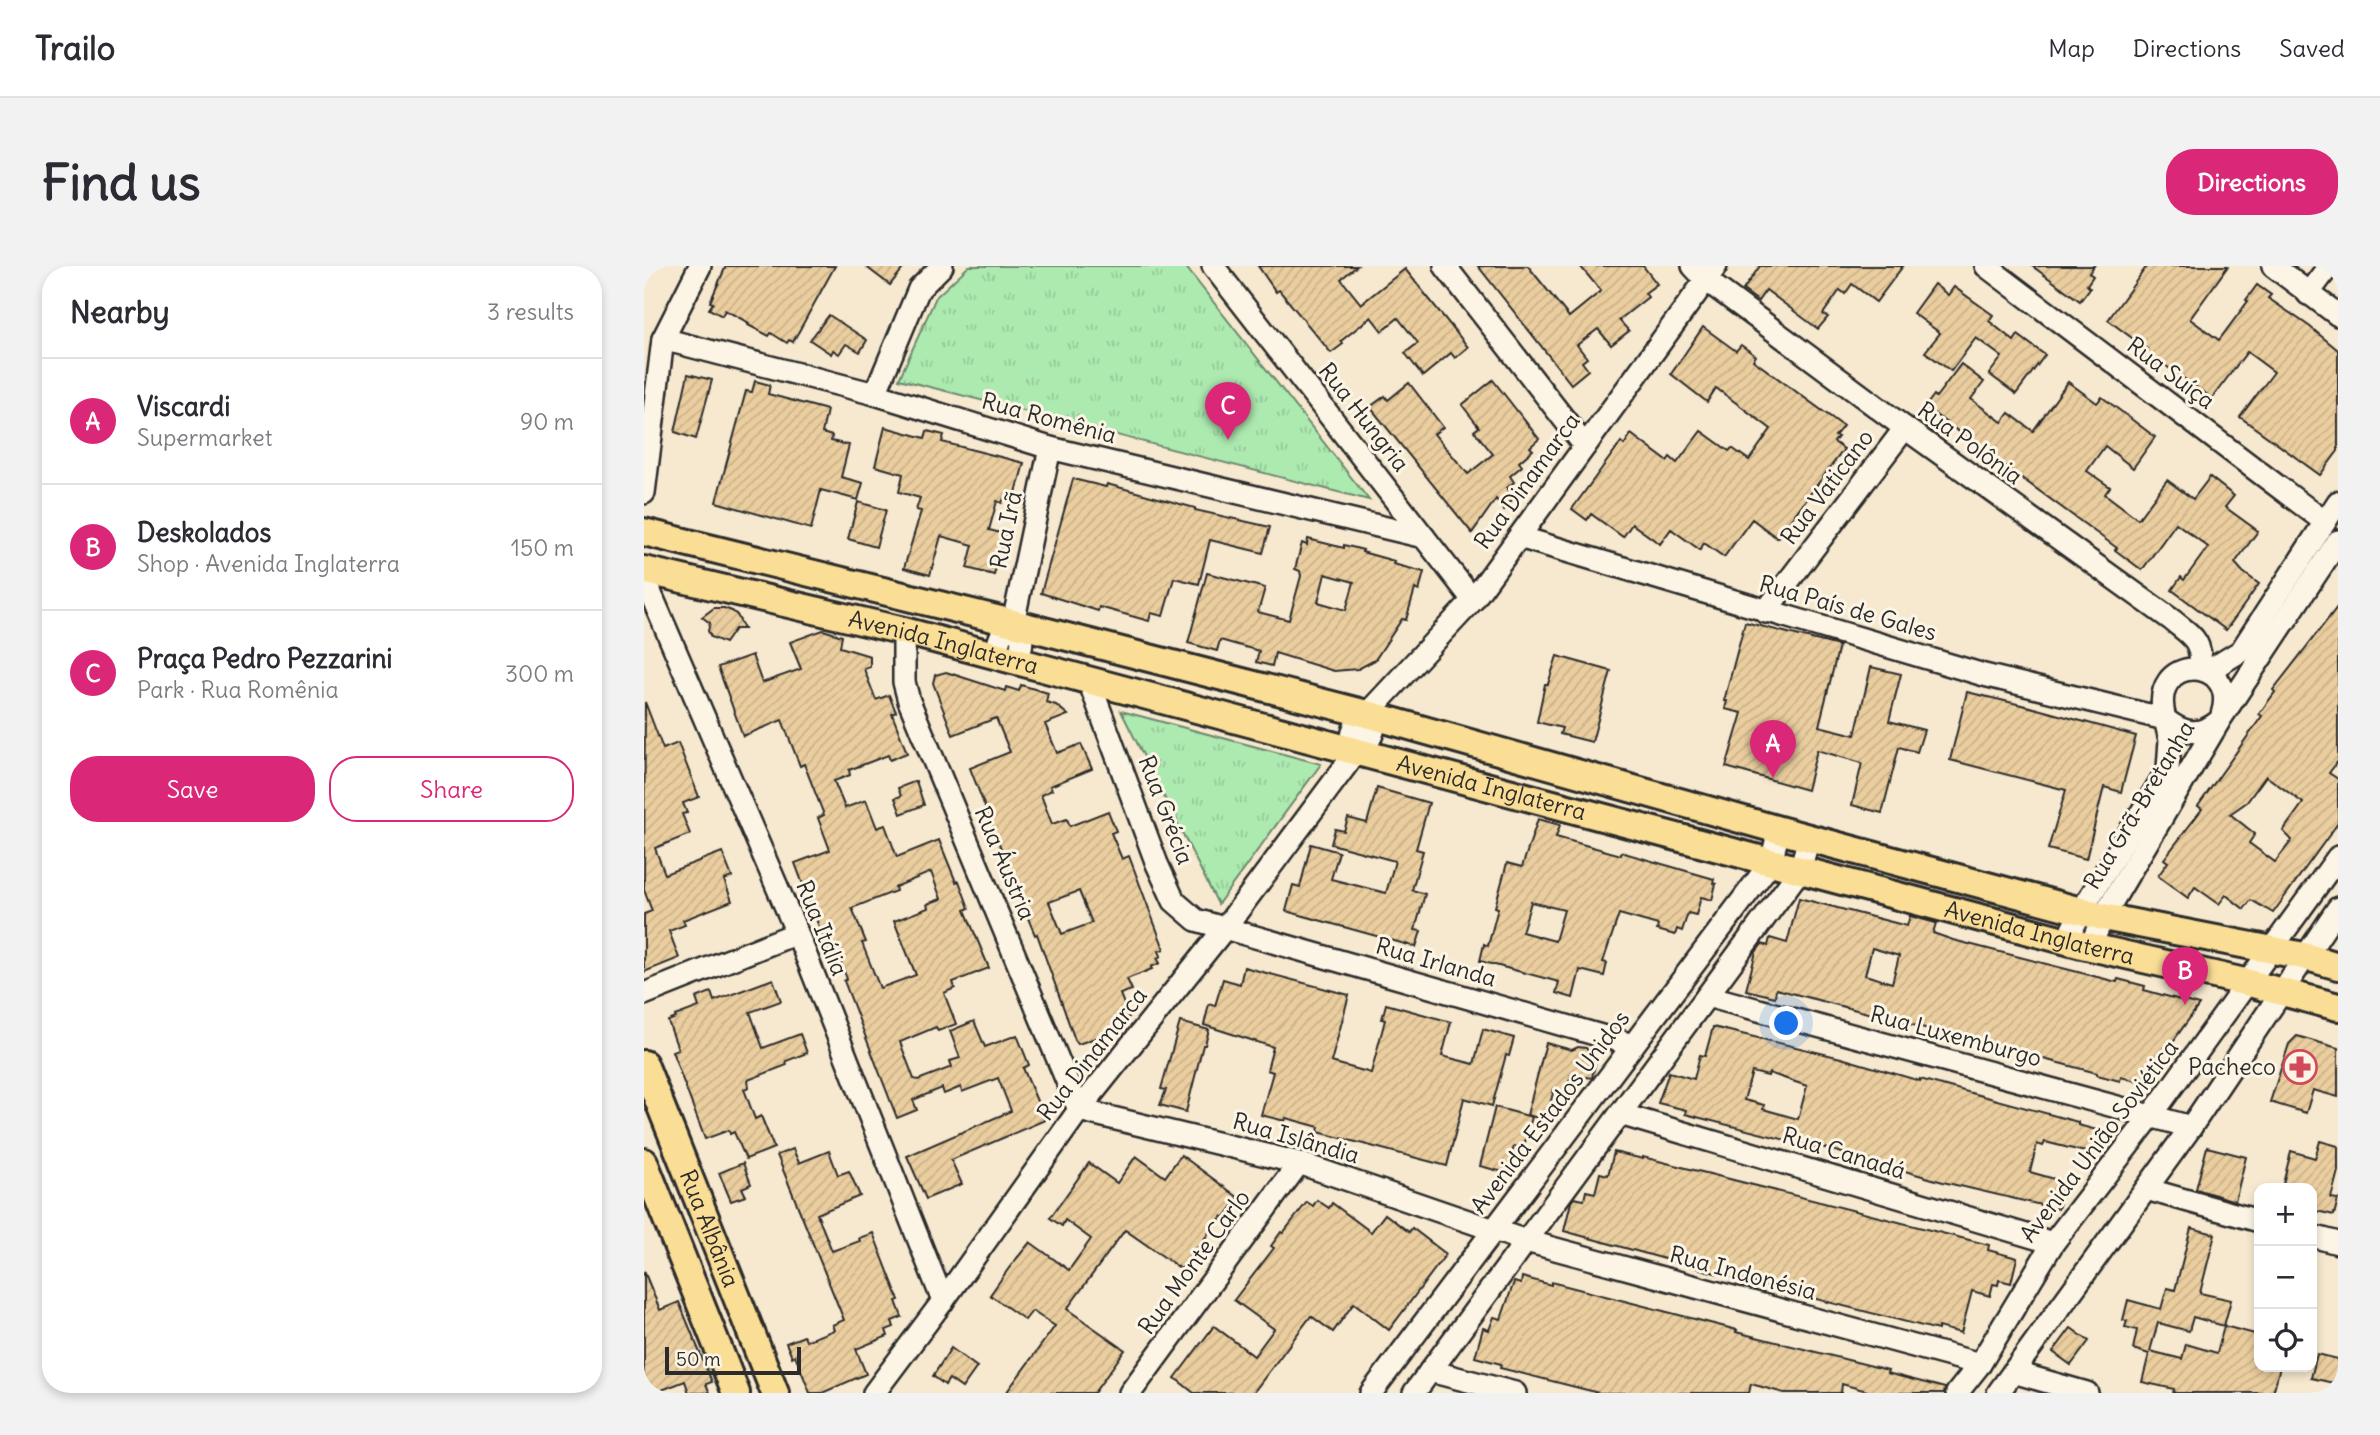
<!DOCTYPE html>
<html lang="en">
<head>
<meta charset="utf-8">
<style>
	:root { --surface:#fff; --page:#f2f2f3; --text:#2b2b33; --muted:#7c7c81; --line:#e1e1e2; --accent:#db2777 }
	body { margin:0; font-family:Delius,sans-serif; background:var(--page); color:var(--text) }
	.controls { position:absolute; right:21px; bottom:21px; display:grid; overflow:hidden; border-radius:14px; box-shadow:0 4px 10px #0003 }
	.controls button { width:63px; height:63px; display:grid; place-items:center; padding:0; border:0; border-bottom:2px solid var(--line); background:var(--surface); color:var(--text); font:35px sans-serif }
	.scale { position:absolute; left:21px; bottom:18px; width:136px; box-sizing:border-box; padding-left:7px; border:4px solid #2b2b2b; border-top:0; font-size:19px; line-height:24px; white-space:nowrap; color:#2b2b2b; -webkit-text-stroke:5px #fcf5e5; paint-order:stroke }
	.you { position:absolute; left:1143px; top:758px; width:24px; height:24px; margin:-18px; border:5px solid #fff; border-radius:50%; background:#1a73e8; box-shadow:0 0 0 10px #1a73e833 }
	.badge { display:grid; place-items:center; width:46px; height:46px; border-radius:50%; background:var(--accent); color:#fff; font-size:23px; font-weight:700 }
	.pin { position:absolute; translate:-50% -58px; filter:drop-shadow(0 2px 4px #0008) }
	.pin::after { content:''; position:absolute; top:37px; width:24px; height:21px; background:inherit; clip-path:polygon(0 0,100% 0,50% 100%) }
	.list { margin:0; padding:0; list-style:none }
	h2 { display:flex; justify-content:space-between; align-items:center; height:91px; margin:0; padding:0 28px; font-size:30px }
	h2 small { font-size:23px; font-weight:400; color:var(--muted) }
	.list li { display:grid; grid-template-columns:46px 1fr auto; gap:21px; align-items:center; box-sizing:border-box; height:126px; padding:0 28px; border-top:2px solid var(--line) }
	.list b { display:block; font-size:26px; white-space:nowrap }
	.list p { margin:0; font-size:23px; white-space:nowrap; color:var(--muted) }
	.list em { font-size:23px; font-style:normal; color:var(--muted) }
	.actions { display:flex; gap:14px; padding:21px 28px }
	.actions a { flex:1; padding:16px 0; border:2px solid var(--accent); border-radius:28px; text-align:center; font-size:24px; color:var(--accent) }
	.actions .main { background:var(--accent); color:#fff }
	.icon { flex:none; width:38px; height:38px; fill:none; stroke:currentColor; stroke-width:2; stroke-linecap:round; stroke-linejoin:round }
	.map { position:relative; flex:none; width:1694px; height:1127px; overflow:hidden; border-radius:28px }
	header { display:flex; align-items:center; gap:42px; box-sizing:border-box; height:98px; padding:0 35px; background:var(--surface); border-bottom:2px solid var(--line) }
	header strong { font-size:33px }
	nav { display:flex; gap:38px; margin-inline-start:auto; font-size:24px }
	.intro { display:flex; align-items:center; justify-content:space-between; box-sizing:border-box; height:168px; padding:0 42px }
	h1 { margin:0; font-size:49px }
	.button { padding:18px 32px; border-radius:28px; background:var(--accent); color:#fff; font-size:24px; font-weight:700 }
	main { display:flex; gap:42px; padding:0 42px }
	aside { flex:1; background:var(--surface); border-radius:28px; box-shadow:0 4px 10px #0003 }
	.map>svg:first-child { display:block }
	.park { fill:url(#park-tufts); stroke:#6c8a6e; stroke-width:2 }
	.building { fill:url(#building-hatch); stroke:#2b2b2b; stroke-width:2; fill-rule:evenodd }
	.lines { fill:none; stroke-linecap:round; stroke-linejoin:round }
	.minor-casing { stroke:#2b2b2b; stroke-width:26 }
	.major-casing { stroke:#2b2b2b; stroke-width:32 }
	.minor { stroke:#fcf5e5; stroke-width:21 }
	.major { stroke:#fbde96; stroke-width:26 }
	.labels { text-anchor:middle; stroke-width:6; stroke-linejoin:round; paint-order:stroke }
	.street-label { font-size:23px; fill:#2b2b2b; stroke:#fcf5e5 }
	.poi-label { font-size:23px; fill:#2b2b2b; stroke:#fcf5e5; text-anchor:end }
</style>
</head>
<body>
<header>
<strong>Trailo</strong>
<nav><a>Map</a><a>Directions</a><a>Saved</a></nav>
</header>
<div class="intro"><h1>Find us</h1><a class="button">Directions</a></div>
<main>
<aside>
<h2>Nearby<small>3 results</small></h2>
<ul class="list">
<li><span class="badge">A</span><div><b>Viscardi</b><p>Supermarket</p></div><em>90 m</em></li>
<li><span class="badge">B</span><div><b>Deskolados</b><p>Shop · Avenida Inglaterra</p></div><em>150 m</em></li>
<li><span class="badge">C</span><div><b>Praça Pedro Pezzarini</b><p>Park · Rua Romênia</p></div><em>300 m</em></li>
</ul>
<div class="actions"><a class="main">Save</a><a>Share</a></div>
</aside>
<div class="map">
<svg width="1694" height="1127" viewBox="0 0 1694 1127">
	<defs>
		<pattern id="park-tufts" width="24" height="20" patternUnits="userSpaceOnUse" patternTransform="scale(1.75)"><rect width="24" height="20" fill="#adeab0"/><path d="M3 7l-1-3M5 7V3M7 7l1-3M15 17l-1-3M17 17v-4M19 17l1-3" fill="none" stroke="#95c998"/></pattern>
		<pattern id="building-hatch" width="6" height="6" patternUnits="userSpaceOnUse" patternTransform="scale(1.75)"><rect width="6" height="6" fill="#ebce9f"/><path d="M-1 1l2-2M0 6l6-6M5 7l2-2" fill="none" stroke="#cab189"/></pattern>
	</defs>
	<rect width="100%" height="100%" fill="#f7e9d0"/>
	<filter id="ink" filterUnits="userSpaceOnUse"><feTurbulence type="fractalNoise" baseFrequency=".0143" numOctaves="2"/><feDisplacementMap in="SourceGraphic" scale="14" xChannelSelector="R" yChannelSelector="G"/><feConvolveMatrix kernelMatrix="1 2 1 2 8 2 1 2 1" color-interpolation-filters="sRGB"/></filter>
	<g filter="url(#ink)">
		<g class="park">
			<polygon points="325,0 541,0 725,234 255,113 292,31"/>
			<polygon points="477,445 677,498 574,638"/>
		</g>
		<g class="building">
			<polygon points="82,0 191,0 149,76 145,74 143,77 127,67 125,70 104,59 105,57 81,44 78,50 65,43 69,37 66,36"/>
			<polygon points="221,0 261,0 246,19"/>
			<polygon points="614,0 713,0 697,13 717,38 761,3 824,81 811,92 807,87 779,110 761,87 774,77 754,52 738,65 727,51 697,75 699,78 687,87 635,24 632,26"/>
			<polygon points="834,0 884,0 925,51 957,25 936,0 999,0 1013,18 1001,27 1004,31 975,54 985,65 967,79 954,63 933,79 943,92 938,96 944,104 927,118"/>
			<polygon points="1116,0 1259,0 1232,36 1208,18 1201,28 1196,24 1179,48 1184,51 1174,63 1122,24 1114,35 1099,24"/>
			<polygon points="1388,0 1450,0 1445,7 1449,10 1443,19 1446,22 1436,35"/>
			<polygon points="1503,0 1584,0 1546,53 1575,74 1604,35 1602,34 1613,19 1627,29 1624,32 1665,60 1694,84 1694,185 1676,209 1596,151 1630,106 1603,86 1568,132 1515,95 1512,99 1499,91 1504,84 1464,54"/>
			<polygon points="1290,18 1304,29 1310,21 1349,49 1345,55 1370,75 1374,69 1401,89 1372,128 1345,108 1358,91 1332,72 1307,105 1281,86 1296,67 1269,47"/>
			<polygon points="185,49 223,74 216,86 202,78 195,88 189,84 187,88 166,74"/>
			<polygon points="1059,61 1092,85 1097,79 1112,90 1109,94 1199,160 1191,170 1194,171 1190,176 1200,183 1133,272 1108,253 1080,291 1060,277 1056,284 1027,263 1016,278 988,258 979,271 947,248 943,254 928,243 977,176 980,179 987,168 1023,195 1026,191 1033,197 1057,165 1085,185 1088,182 1105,194 1127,163 1072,122 1063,136 1027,108"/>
			<polygon points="1317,98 1340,116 1327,133 1358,156 1365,147 1389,165 1424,116 1453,137 1458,131 1511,171 1489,202 1461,180 1443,205 1466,221 1461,228 1494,253 1523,214 1549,233 1566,211 1590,230 1581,241 1614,265 1591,297 1599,306 1615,318 1582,364 1528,324 1537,311 1540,314 1564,281 1532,257 1498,304 1471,284 1473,282 1281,141 1290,129 1292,131"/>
			<polygon points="44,108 68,114 52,173 31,166"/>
			<polygon points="849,114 895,173 886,181 889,184 875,196 878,200 866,210 870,216 863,222 870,231 860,244 852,233 828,267 726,141 741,130 744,134 765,117 799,161 790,168 824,208 849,188 830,165 835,161 818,139"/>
			<polygon points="111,115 126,119 124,128 183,144 178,167 188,170 187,175 205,179 197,211 219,217 214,234 177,224 167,263 72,236 102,125 108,126"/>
			<polygon points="241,161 281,172 283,165 300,169 298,176 380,197 370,234 360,232 358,237 353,235 345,264 361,268 350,309 323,302 329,279 297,270 286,309 260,302 277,245 272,244 276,232 255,226 259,208 231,200"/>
			<polygon points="429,213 462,221 463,218 551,242 551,244 626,261 619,287 566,274 555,318 530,312 519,350 507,347 505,355 455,341 454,345 397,327"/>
			<polygon points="214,236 242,244 232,281 204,273"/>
			<path d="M664 273 700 282V279L719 284 718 286 750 295 749 298 780 306 775 325 771 323 762 354 758 353 731 394 714 403 690 405 631 387 628 400 612 396 615 385 576 374 573 385 544 377 563 307 621 322 614 346 645 354 657 310 656 305 651 303 658 277 663 279ZM681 308 710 316 702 344 674 336Z"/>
			<path d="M1694 340V495L1685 507 1694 513V557L1629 647 1607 634 1600 643 1582 629 1575 638 1551 621 1544 632 1514 610 1524 596 1520 593 1558 543 1554 540 1618 450 1615 448 1631 426 1629 424ZM1622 510 1659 537 1639 565 1648 574 1631 596 1605 577 1611 568 1586 548 1603 536Z"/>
			<polygon points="70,342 80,342 88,345 93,349 100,363 91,363 81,377 67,371 64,365 66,357 58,351"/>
			<polygon points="1101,356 1195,380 1175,460 1211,469 1227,401 1257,408 1245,455 1280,464 1273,486 1255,481 1238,547 1208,539 1218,497 1173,484 1163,524 1082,501 1098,447 1081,443 1083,435 1080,435"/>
			<path d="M179 364 198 370 196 381 226 390V401L220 403 232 434 245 429 252 446 248 448 263 487 246 494 244 489 205 504 206 509 190 515 201 542 222 534 233 562 241 559 253 591 295 574 312 616 315 615 325 642 321 644 345 702 309 716 311 722 300 727 312 758 294 765 292 761 256 776 270 813 274 814 308 801 306 795 316 792 306 765 330 755 341 781 373 769 385 799 379 802 401 854 307 894 318 918 282 933 263 890 367 845 354 812 318 826 317 821 300 828 298 822 269 834 273 844 253 852 200 715 203 713 193 687 186 690 151 597 186 584 174 552 180 549 160 498 156 500 138 454 99 470 74 401 108 389 118 417 157 403 146 376ZM287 606 297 633 283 638 284 642 250 655 272 709 236 722 218 677 222 676 208 642 252 625 251 621Z"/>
			<polygon points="913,390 967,405 948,476 916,468 918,462 893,456 901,418 904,418"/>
			<path d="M302 406 361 425 362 421 375 425 377 419 404 427 402 436 412 439 424 449 401 458 413 487 437 478 448 503 406 520 408 524 397 529 408 558 423 553 426 560 464 545 472 565 467 567 478 593 485 590 520 683 515 685 517 690 513 692 516 697 507 701 508 703 483 713 488 724 476 728 485 751 469 757 472 765 434 778 431 774 393 668 391 669 381 645 326 502 366 486 352 452 309 469 289 417 291 409ZM435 625 448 657 418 668 405 636Z"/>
			<polygon points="1323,426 1386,441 1492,470 1477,526 1460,521 1442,593 1404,583 1422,524 1306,494"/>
			<polygon points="1,436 19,483 34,477 55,531 39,537 43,547 38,548 46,568 11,582 21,608 78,586 88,611 80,614 88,635 39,654 41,659 25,665 35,692 0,706 0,648 8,645 0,624"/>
			<polygon points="272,515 280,539 257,548 251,532 257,530 254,522"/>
			<polygon points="733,522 785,537 772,583 779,585 768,624 781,628 771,664 777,665 772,681 642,645 649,619 656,621 667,578 695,586 687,613 742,627 751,595 687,578 691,563 700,565 704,552 723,557"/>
			<path d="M894 553 916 559 912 571 977 589V586L1070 613 1069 617 1072 618 1068 634 1057 631 1052 649 1044 647 1038 665 1033 663 1031 669 1013 664 1014 659 975 648 959 696 963 697 960 710 936 704 929 732 912 727 915 716 836 695 840 678 844 680 854 642 851 641 863 597 878 601ZM887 636 920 644 911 675 878 666Z"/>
			<path d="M1155 632 1263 660 1266 650 1292 657 1289 667 1309 674 1473 716 1474 713 1501 720 1500 724 1555 739 1508 805 1506 812 1501 811 1499 817 1477 811 1476 815 1453 809V807L1132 723 1131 731 1102 724 1112 686 1118 678 1124 680 1126 672 1143 677ZM1228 682 1255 690 1248 717 1221 709Z"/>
			<polygon points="600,701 705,729 687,796 727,807 741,754 738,753 742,738 807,756 798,790 830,798 839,763 870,772 865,790 862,789 848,840 820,832 803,900 674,866 675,861 642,852 641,855 617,849 629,806 623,804 629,781 560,759 565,738 571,740 579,713 596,718"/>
			<polygon points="129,713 137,735 106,746 119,782 156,768 163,787 142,795 143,799 104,814 105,821 100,823 111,853 117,850 130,882 102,893 90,866 86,868 85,864 61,873 28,785 34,783 24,755 32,752 31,750 55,741 52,732 67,726 70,735"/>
			<polygon points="536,756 565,764 561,779 559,779 542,846 516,839 522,824 517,823"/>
			<path d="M1069 761 1197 792 1276 815V813L1434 856V859L1460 866 1454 887 1437 885 1401 876 1399 880 1393 878 1386 906 1421 916 1414 943 1299 916 1174 880 1173 882 1041 848 1042 844 1014 837 1025 806 1050 813 1056 789 1061 790ZM1108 806 1124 810 1125 807 1163 820 1154 853 1119 843 1120 839 1100 834Z"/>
			<polygon points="1653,770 1694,782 1694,831 1669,824 1662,847 1626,836 1645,778"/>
			<polygon points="902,777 928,784 934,781 942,782 949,791 951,799 948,812 927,809 922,827 910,823 902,854 883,849"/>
			<polygon points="851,841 888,851 879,883 870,880 863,907 836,900"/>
			<polygon points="1676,875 1694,880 1694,905 1687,932 1694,933 1690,949 1668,944 1668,922 1638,922 1647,885 1671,892"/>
			<polygon points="1563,881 1602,891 1591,935 1552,923"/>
			<polygon points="149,883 155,897 185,885 194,909 205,905 216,930 173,948 188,985 216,975 215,972 229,967 255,1034 252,1035 258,1051 248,1055 250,1061 242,1064 244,1070 212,1083 222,1108 178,1127 166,1127 151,1089 148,1091 142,1077 160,1070 162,1075 190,1064 188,1059 200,1054 133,889"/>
			<polygon points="970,886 999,893 999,891 1345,979 1344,984 1373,992 1367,1017 1355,1014 1354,1019 1349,1018 1346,1030 1328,1025 1317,1067 1294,1061 1294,1064 1082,1010 920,965 927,936 930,932 940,934 942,925 951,927 956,907 964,909"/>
			<polygon points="537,889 595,932 580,952 578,950 537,1003 481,964 423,1043 481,1084 450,1127 362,1127 411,1060 388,1045 381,1054 346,1029 365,1002 386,976 425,1004 447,973 421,954 418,960 406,952 445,897 473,917 492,890 521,911"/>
			<polygon points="99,897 107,918 98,922 102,930 87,935 75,907"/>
			<polygon points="673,934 685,942 688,937 727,966 741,948 765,966 768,962 802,988 745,1064 710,1037 689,1066 667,1050 609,1127 550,1127 531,1112 570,1060 610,1090 630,1063 590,1034 630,982 627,980 637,966 639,967 663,936 669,940"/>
			<path d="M1547 962 1571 968 1556 1027 1587 1034 1580 1060 1615 1069V1101H1636L1629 1127H1529L1530 1123 1498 1116 1505 1088 1489 1083 1493 1064 1481 1061 1483 1055 1479 1054 1484 1034 1517 1043 1523 1022 1531 1024ZM1549 1051 1580 1060 1573 1087 1542 1078 1538 1093 1506 1085 1514 1057 1545 1065Z"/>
			<polygon points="0,1005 16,1044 35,1036 68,1116 62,1118 66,1127 45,1127 41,1115 10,1127 0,1127"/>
			<polygon points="878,1011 907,1019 907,1016 1093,1064 1092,1066 1244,1104 1243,1107 1301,1122 1300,1127 1230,1127 1198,1118 1197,1127 1140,1127 1107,1118 1105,1127 955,1127 856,1102 857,1098 831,1091 839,1062 845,1064 850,1051 857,1053 870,1016 877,1018"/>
			<polygon points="1427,1062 1445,1075 1427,1099 1409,1086"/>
			<polygon points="307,1082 333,1101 318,1122 305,1113 301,1119 289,1110"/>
			<polygon points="1673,1088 1694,1093 1694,1118 1667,1112"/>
		</g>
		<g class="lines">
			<g class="minor-casing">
				<g id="minor">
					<polyline points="569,0 829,334"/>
					<polyline points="801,0 941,180"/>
					<path d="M1049 0 1062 14 1261 162 1528 354C1550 372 1557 373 1557 403"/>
					<polyline points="1342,0 1681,256"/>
					<polyline points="1629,0 1694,49"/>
					<polyline points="1664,28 1685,0"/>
					<polyline points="19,73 231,128 406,182 780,271"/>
					<polyline points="231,128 275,23 298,0"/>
					<polyline points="0,227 19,73 56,0"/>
					<polyline points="875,271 1340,409 1521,453 1526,474 1524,503 1438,644 1422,675"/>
					<polyline points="0,312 153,667 299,1035"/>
					<polyline points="1121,346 1261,162"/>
					<polyline points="369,357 406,182"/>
					<path d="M369 357C382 370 378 381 373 397"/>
					<polyline points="260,365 260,416 265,435 435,844 655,897 882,975 1336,1098"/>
					<path d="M351 391C354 377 356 364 369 357"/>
					<polyline points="1564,405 1597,385 1694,236"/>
					<polyline points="445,415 513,598 530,635 552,654 989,779"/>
					<path d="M1578 449C1597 389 1502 385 1521 453 1539 468 1556 471 1575 455L1694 275"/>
					<path d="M712 486C704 473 709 455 723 448L829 334 1072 0"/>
					<polyline points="1446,681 1459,651 1574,457"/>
					<polyline points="0,728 153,667"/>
					<polyline points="1063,730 1547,861"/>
					<polyline points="976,848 1409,977"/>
					<polyline points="1502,923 1615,955"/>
					<polyline points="1668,970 1694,977"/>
					<polyline points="786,1105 871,1127"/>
					<polyline points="1369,1106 1443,1127"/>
					<path d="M230 1127 299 1035 435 844 581 662 712 486C722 480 727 474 730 462L723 448"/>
					<polyline points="486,1127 655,897"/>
					<polyline points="727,1127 1127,596 1135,564"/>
					<polyline points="770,1127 1156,604 1165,572"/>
					<polyline points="1313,1127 1336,1098 1409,977 1507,850 1694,591"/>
					<polyline points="1354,1127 1547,861 1694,642"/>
				</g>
			</g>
			<g class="major-casing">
				<g id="major">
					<polyline points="0,266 369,357 723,448 1135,564 1459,651 1660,690 1694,700"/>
					<path id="s1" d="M0 304 260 365 1438 679 1605 717 1694 741"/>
					<path id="s2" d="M0 798 131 1127"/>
					<polyline points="0,896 92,1127"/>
				</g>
			</g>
			<use href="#minor" class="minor"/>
			<use href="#major" class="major"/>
		</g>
	</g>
	<defs>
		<g id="pharmacy-ring" transform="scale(1.75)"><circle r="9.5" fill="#fcf5e5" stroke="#d1495b" stroke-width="1.5"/><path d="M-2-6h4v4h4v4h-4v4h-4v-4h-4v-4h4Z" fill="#d1495b"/></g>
	</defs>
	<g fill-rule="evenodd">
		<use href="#pharmacy-ring" x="1656" y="801"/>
	</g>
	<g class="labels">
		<g class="street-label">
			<text transform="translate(1527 107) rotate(37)" y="8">Rua Suíça</text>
			<text transform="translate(720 151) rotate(52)" y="8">Rua Hungria</text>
			<text transform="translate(405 152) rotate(15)" y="8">Rua Romênia</text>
			<text transform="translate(1326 177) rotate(36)" y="8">Rua Polônia</text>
			<text transform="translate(883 215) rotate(-54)" y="8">Rua Dinamarca</text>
			<text transform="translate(1183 221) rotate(-53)" y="8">Rua Vaticano</text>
			<text transform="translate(362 264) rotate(-78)" y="8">Rua Irã</text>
			<text transform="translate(1204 342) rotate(16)" y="8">Rua País de Gales</text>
			<text dy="8" stroke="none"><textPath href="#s1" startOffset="308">Avenida Inglaterra</textPath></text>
			<text dy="8" stroke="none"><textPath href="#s1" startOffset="875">Avenida Inglaterra</textPath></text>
			<text transform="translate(1495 539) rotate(-59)" y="8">Rua Grã-Bretanha</text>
			<text transform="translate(522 544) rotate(69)" y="8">Rua Grécia</text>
			<text transform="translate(361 597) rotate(67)" y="8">Rua Áustria</text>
			<text transform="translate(178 662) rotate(68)" y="8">Rua Itália</text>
			<text dy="8" stroke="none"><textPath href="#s1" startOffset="1442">Avenida Inglaterra</textPath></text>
			<text transform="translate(792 696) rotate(16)" y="8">Rua Irlanda</text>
			<text transform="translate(1312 770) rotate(15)" y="8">Rua Luxemburgo</text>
			<text transform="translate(448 788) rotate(-52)" y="8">Rua Dinamarca</text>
			<text transform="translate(906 846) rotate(-53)" y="8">Avenida Estados Unidos</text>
			<text transform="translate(652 872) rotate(16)" y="8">Rua Islândia</text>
			<text transform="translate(1455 875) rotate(-53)" y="8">Avenida União Soviética</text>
			<text transform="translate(1200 887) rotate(17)" y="8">Rua Canadá</text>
			<text dy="8" stroke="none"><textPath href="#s2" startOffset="177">Rua Albânia</textPath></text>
			<text transform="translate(550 996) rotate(-54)" y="8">Rua Monte Carlo</text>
			<text transform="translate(1099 1007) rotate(15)" y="8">Rua Indonésia</text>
		</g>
		<g class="poi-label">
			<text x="1632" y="809">Pacheco</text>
		</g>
	</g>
</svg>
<div class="controls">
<button>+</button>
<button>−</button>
<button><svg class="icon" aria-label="locate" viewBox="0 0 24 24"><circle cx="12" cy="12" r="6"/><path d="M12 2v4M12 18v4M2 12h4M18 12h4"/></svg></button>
</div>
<div class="scale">50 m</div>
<div class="you"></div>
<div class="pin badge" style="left:1129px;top:512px">A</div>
<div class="pin badge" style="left:1541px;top:739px">B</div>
<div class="pin badge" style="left:584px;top:174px">C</div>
</div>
</main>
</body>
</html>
